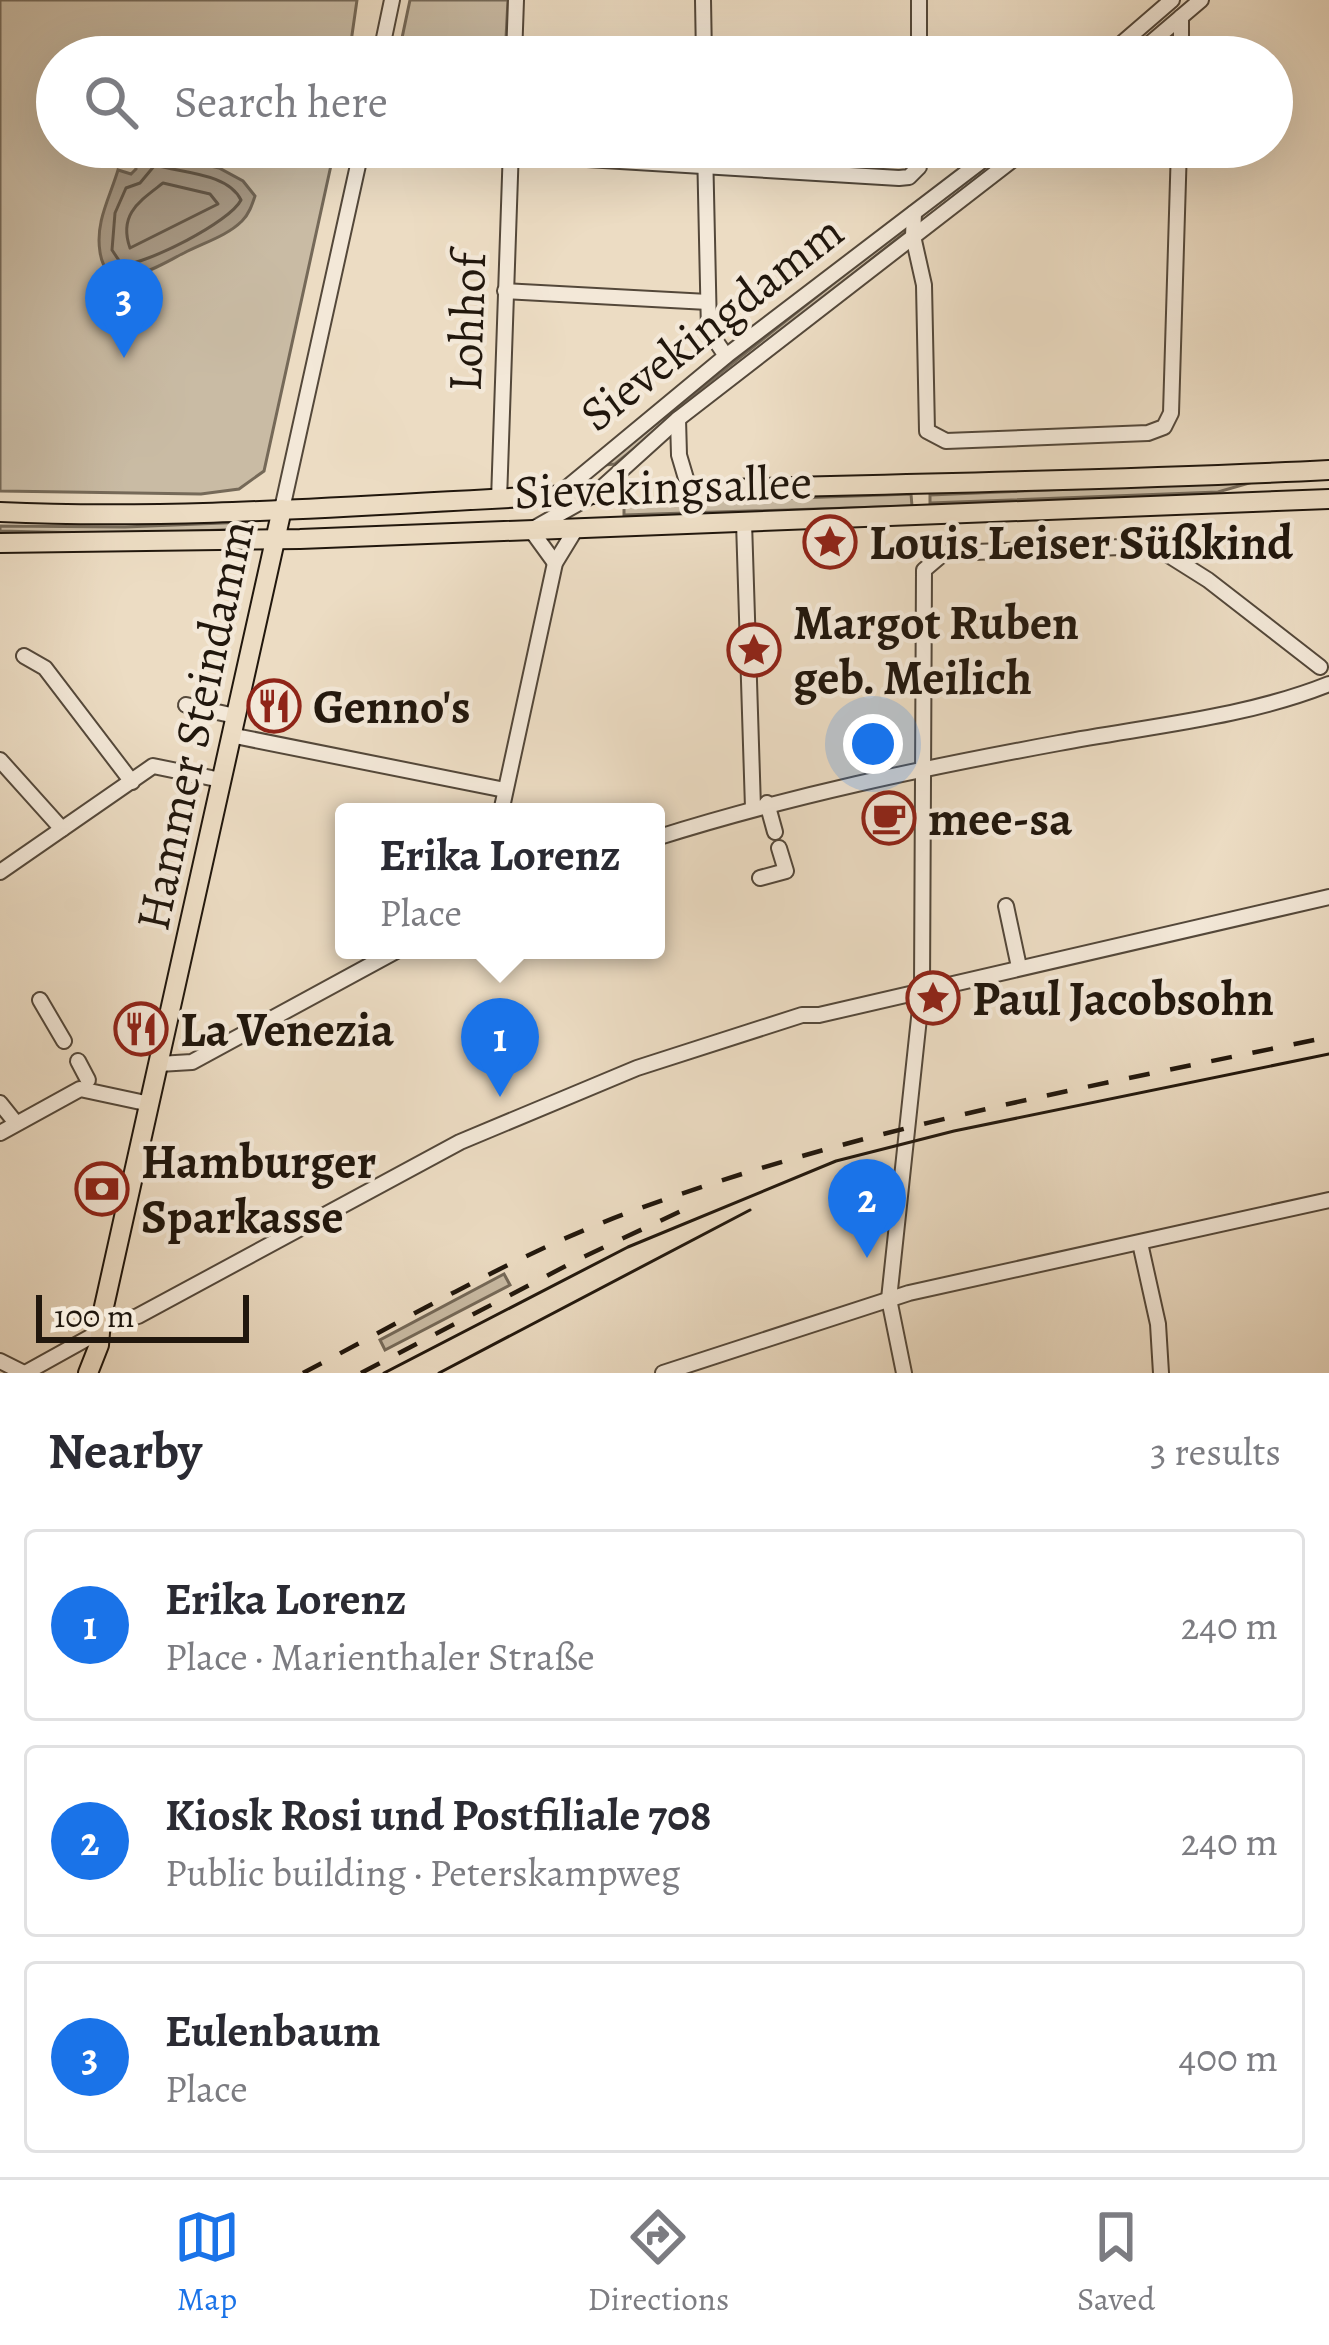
<!DOCTYPE html>
<html lang="en">
<head>
<meta charset="utf-8">
<style>
	:root { --surface:#fff; --page:#f2f2f3; --text:#2b2b33; --muted:#7c7c81; --line:#e1e1e2; --accent:#1a73e8 }
	body { margin:0; font-family:Alegreya,serif; background:var(--page); color:var(--text) }
	.scale { position:absolute; left:36px; bottom:30px; width:213px; box-sizing:border-box; padding-left:12px; border:6px solid #21170d; border-top:0; font-size:33px; line-height:42px; white-space:nowrap; color:#21170d; -webkit-text-stroke:9px #f3e8d8; paint-order:stroke }
	.you { position:absolute; left:873px; top:744px; width:42px; height:42px; margin:-30px; border:9px solid #fff; border-radius:50%; background:#1a73e8; box-shadow:0 0 0 18px #1a73e833 }
	.badge { display:grid; place-items:center; width:78px; height:78px; border-radius:50%; background:var(--accent); color:#fff; font-size:39px; font-weight:700 }
	.pin { position:absolute; translate:-50% -99px; filter:drop-shadow(0 3px 6px #0008) }
	.pin::after { content:''; position:absolute; top:63px; width:42px; height:36px; background:inherit; clip-path:polygon(0 0,100% 0,50% 100%) }
	.popup { position:absolute; left:335px; top:803px; width:330px; height:156px; box-sizing:border-box; display:grid; place-content:center; border-radius:12px; background:var(--surface); filter:drop-shadow(0 3px 9px #0005); font-size:39px; white-space:nowrap; color:var(--muted) }
	.popup b { font-size:45px; color:var(--text) }
	.popup::after { content:''; position:absolute; left:50%; top:100%; margin-left:-24px; border:24px solid transparent; border-top-color:var(--surface) }
	.list { margin:0; padding:0; list-style:none }
	h2 { display:flex; justify-content:space-between; align-items:center; height:156px; margin:0; padding:0 48px; font-size:51px }
	h2 small { font-size:39px; font-weight:400; color:var(--muted) }
	.list li { display:grid; grid-template-columns:78px 1fr auto; gap:36px; align-items:center; box-sizing:border-box; height:192px; margin:0 24px 24px; padding:0 24px; border:3px solid var(--line); border-radius:12px }
	.list b { display:block; font-size:45px; white-space:nowrap }
	.list p { margin:0; font-size:39px; white-space:nowrap; color:var(--muted) }
	.list em { font-size:39px; font-style:normal; color:var(--muted) }
	.icon { flex:none; width:66px; height:66px; fill:none; stroke:currentColor; stroke-width:2; stroke-linecap:round; stroke-linejoin:round }
	.map { position:relative; flex:none; width:1329px; height:1373px; overflow:hidden }
	.search { position:absolute; background:var(--surface); box-shadow:0 12px 48px #0002; left:36px; right:36px; top:36px; height:132px; display:flex; align-items:center; gap:30px; box-sizing:border-box; padding:0 42px; border-radius:66px; color:var(--muted); font-size:45px }
	.sheet { height:804px; background:var(--surface) }
	nav { display:flex; justify-content:space-around; align-items:center; box-sizing:border-box; height:168px; border-top:3px solid var(--line); background:var(--surface); font-size:33px; color:var(--muted) }
	nav a { display:grid; justify-items:center; gap:6px }
	nav .on { color:var(--accent) }
	.map>svg:first-child { display:block }
	.green { fill:#c9bba4; stroke:#756958; stroke-width:3 }
	.water { fill:#a79985; stroke:#716555; stroke-width:3 }
	.lines { fill:none; stroke-linecap:round; stroke-linejoin:round }
	.shore { stroke:#645849; stroke-width:3 }
	.minor-casing { stroke:#54483a; stroke-width:18 }
	.major-casing { stroke:#21170d; stroke-width:22 }
	.minor { stroke:#f3e8d8; stroke-width:14 }
	.major { stroke:#ecdcc3; stroke-width:18 }
	.tram { stroke:#21170d; stroke-width:3 }
	.rail { stroke:#21170d; stroke-width:4.5; stroke-dasharray:21 21; stroke-linecap:butt }
	.labels { text-anchor:middle; stroke-width:9; stroke-linejoin:round; paint-order:stroke }
	.street-label { font-size:48px; fill:#21170d; stroke:#f3e8d8 }
	.poi-label { font-size:48px; font-weight:bold; fill:#21170d; stroke:#f3e8d8; text-anchor:start }
</style>
</head>
<body>
<div class="map">
<svg width="1329" height="1373" viewBox="0 0 1329 1373">
	<rect width="100%" height="100%" fill="#ecdcc3"/>
	<filter id="stains"><feTurbulence type="fractalNoise" baseFrequency=".00167" numOctaves="4"/><feColorMatrix values="0 0 0 0 .2 0 0 0 0 .09 0 0 0 0 .02 0 0 0 .5 -.17"/></filter>
	<radialGradient id="worn" r=".72"><stop offset=".6" stop-color="#630" stop-opacity="0"/><stop offset="1" stop-color="#630" stop-opacity=".3"/></radialGradient>
	<g class="green">
		<polygon points="0,0 357,0 351,42 357,44 355,57 57,57 57,147 335,147 264,471 239,489 201,494 0,491"/>
		<polygon points="410,0 508,0 505,57 398,57"/>
		<polygon points="907,225 911,228 615,464 604,465"/>
		<polygon points="1256,481 1218,492 930,503 930,495"/>
		<polygon points="911,494 912,506 624,515 624,504"/>
		<polygon points="247,522 246,529 124,534 0,531 0,526 125,527"/>
		<polygon points="504,1274 510,1285 385,1350 380,1340"/>
	</g>
	<path class="water" d="M134 147H150L169 156 219 168 243 181 255 196C252 205 249 214 242 221 227 236 203 243 184 253 161 264 107 301 100 252 95 222 110 197 118 170L131 174 136 169Z"/>
	<g class="lines">
		<g class="shore">
			<path d="M155 165C182 173 228 173 241 200 230 222 147 264 122 265L112 250 115 213 126 188 140 183Z"/>
			<path d="M163 183 210 194 218 204 130 248C118 214 140 201 163 183Z"/>
		</g>
		<g class="minor-casing">
			<g id="minor">
				<polyline points="703,0 704,57"/>
				<polyline points="919,0 919,57"/>
				<polyline points="380,57 392,0"/>
				<polyline points="514,57 516,0"/>
				<polyline points="1106,57 1172,0"/>
				<polyline points="1134,57 1201,0"/>
				<polyline points="1181,57 1181,17"/>
				<polyline points="391,147 899,178 909,177 919,167 919,147"/>
				<polyline points="705,147 709,331 726,356"/>
				<polyline points="914,213 913,236 924,285 927,431 946,441 1148,433 1164,427 1171,413 1179,147"/>
				<polyline points="505,291 708,302"/>
				<polyline points="678,419 679,455 690,492"/>
				<polyline points="557,496 726,356 1000,147"/>
				<polyline points="499,500 511,147"/>
				<polyline points="282,509 362,147"/>
				<polyline points="744,522 753,808"/>
				<polyline points="555,563 531,530 595,494 678,419 1029,147"/>
				<polyline points="24,656 45,668 132,782"/>
				<polyline points="186,705 235,716"/>
				<polyline points="230,735 505,790"/>
				<polyline points="0,760 62,829"/>
				<polyline points="767,803 775,832"/>
				<polyline points="501,812 555,563 577,527"/>
				<path d="M656 838C789 796 923 768 1059 743 1149 726 1244 718 1329 684"/>
				<polyline points="0,872 153,766 221,780"/>
				<polyline points="760,878 786,871 779,848"/>
				<polyline points="1006,906 1019,967"/>
				<polyline points="40,1000 64,1041"/>
				<polyline points="78,1061 88,1080"/>
				<polyline points="159,1064 192,1062 398,950"/>
				<polyline points="0,1103 16,1123"/>
				<polyline points="0,1133 80,1089 150,1104"/>
				<polyline points="1140,1243 1158,1324 1161,1373"/>
				<polyline points="101,1320 119,1322 138,1316 460,1142 637,1068 802,1015 819,1015 1329,897"/>
				<polyline points="0,1361 24,1373"/>
				<polyline points="25,1373 90,1337"/>
				<polyline points="663,1373 909,1293 1329,1200"/>
				<polyline points="904,1373 889,1299 922,990 924,570 944,553 1154,546 1208,580 1320,667"/>
			</g>
		</g>
		<g class="major-casing">
			<g id="major">
				<path d="M0 512C197 521 395 502 592 494 837 483 1083 483 1329 470"/>
				<polyline points="0,543 300,539 1329,499"/>
				<polyline points="88,1373 99,1345 101,1320 282,509"/>
			</g>
		</g>
		<use href="#minor" class="minor"/>
		<use href="#major" class="major"/>
		<g class="tram">
			<polyline points="384,1373 628,1247 836,1161 954,1131 1329,1054"/>
			<polyline points="439,1373 750,1210"/>
		</g>
		<g class="rail">
			<path d="M303 1373C410 1317 516 1254 630 1212 857 1128 1093 1086 1329 1037"/>
			<polyline points="361,1373 579,1259 696,1204"/>
		</g>
	</g>
	<defs>
		<g id="sight-ring" transform="scale(2.7)"><circle r="9.5" fill="#f3e8d8" stroke="#8f2418" stroke-width="1.5"/><path d="M0-6L1.8-2.2L6-1.7L2.9 1.2L3.7 5.4L0 3.3L-3.7 5.4L-2.9 1.2L-6-1.7L-1.8-2.2Z" fill="#8f2418"/></g>
		<g id="restaurant-ring" transform="scale(2.7)"><circle r="9.5" fill="#f3e8d8" stroke="#8f2418" stroke-width="1.5"/><path d="M-5-6h1v4h1v-4h1v4h1v-4h1v5L-1.5 .5V6h-2V.5L-5-1ZM5-6V6H3V1.5H1.5Q1.5-4 5-6Z" fill="#8f2418"/></g>
		<g id="cafe-ring" transform="scale(2.7)"><circle r="9.5" fill="#f3e8d8" stroke="#8f2418" stroke-width="1.5"/><path d="M-5.5-4.5H6V0H3Q3 3.5 0 3.5H-2.5Q-5.5 3.5-5.5 0ZM3-3.2v2h1.7v-2ZM-6 4.5H4V6H-6Z" fill="#8f2418"/></g>
		<g id="bank-ring" transform="scale(2.7)"><circle r="9.5" fill="#f3e8d8" stroke="#8f2418" stroke-width="1.5"/><path d="M-6-4H6V4H-6ZM0-2.3a2.3 2.3 0 1 0 0 4.6a2.3 2.3 0 1 0 0-4.6Z" fill="#8f2418"/></g>
	</defs>
	<g fill-rule="evenodd">
		<use href="#sight-ring" x="830" y="542"/>
		<use href="#sight-ring" x="754" y="650"/>
		<use href="#restaurant-ring" x="274" y="706"/>
		<use href="#cafe-ring" x="889" y="818"/>
		<use href="#sight-ring" x="933" y="998"/>
		<use href="#restaurant-ring" x="141" y="1029"/>
		<use href="#bank-ring" x="102" y="1189"/>
	</g>
	<g class="labels">
		<g class="street-label">
			<text transform="translate(466 322) rotate(-88)" y="17">Lohhof</text>
			<text transform="translate(711 322) rotate(-38)" y="17">Sievekingdamm</text>
			<text transform="translate(663 486) rotate(-2)" y="17">Sievekingsallee</text>
			<text transform="translate(194 725) rotate(-78)" y="17">Hammer Steindamm</text>
		</g>
		<g class="poi-label">
			<text x="869" y="559">Louis Leiser Süßkind</text>
			<text x="793" y="639">Margot Ruben<tspan x="793" dy="55">geb. Meilich</tspan></text>
			<text x="313" y="723">Genno's</text>
			<text x="928" y="835">mee-sa</text>
			<text x="972" y="1015">Paul Jacobsohn</text>
			<text x="180" y="1046">La Venezia</text>
			<text x="141" y="1178">Hamburger<tspan x="141" dy="55">Sparkasse</tspan></text>
		</g>
	</g>
	<rect width="100%" height="100%" filter="url(#stains)"/>
	<rect width="100%" height="100%" fill="url(#worn)"/>
</svg>
<div class="scale">100 m</div>
<div class="you"></div>
<div class="pin badge" style="left:500px;top:1097px">1</div>
<div class="popup"><b>Erika Lorenz</b>Place</div>
<div class="pin badge" style="left:867px;top:1258px">2</div>
<div class="pin badge" style="left:124px;top:358px">3</div>
<div class="search"><svg class="icon" aria-label="search" viewBox="0 0 24 24"><circle cx="10" cy="10" r="6"/><path d="M15 15l6 6"/></svg>Search here</div>
</div>
<section class="sheet">
<h2>Nearby<small>3 results</small></h2>
<ul class="list">
<li><span class="badge">1</span><div><b>Erika Lorenz</b><p>Place · Marienthaler Straße</p></div><em>240 m</em></li>
<li><span class="badge">2</span><div><b>Kiosk Rosi und Postfiliale 708</b><p>Public building · Peterskampweg</p></div><em>240 m</em></li>
<li><span class="badge">3</span><div><b>Eulenbaum</b><p>Place</p></div><em>400 m</em></li>
</ul>
</section>
<nav>
<a class="on"><svg class="icon" aria-label="map" viewBox="0 0 24 24"><path d="M3 6l6-2 6 2 6-2v14l-6 2-6-2-6 2zM9 4v14M15 6v14"/></svg>Map</a>
<a><svg class="icon" aria-label="directions" viewBox="0 0 24 24"><path d="M12 3l9 9-9 9-9-9zM9 14v-3h6M13 9l2 2-2 2"/></svg>Directions</a>
<a><svg class="icon" aria-label="saved" viewBox="0 0 24 24"><path d="M7 4h10v16l-5-4-5 4z"/></svg>Saved</a>
</nav>
</body>
</html>
